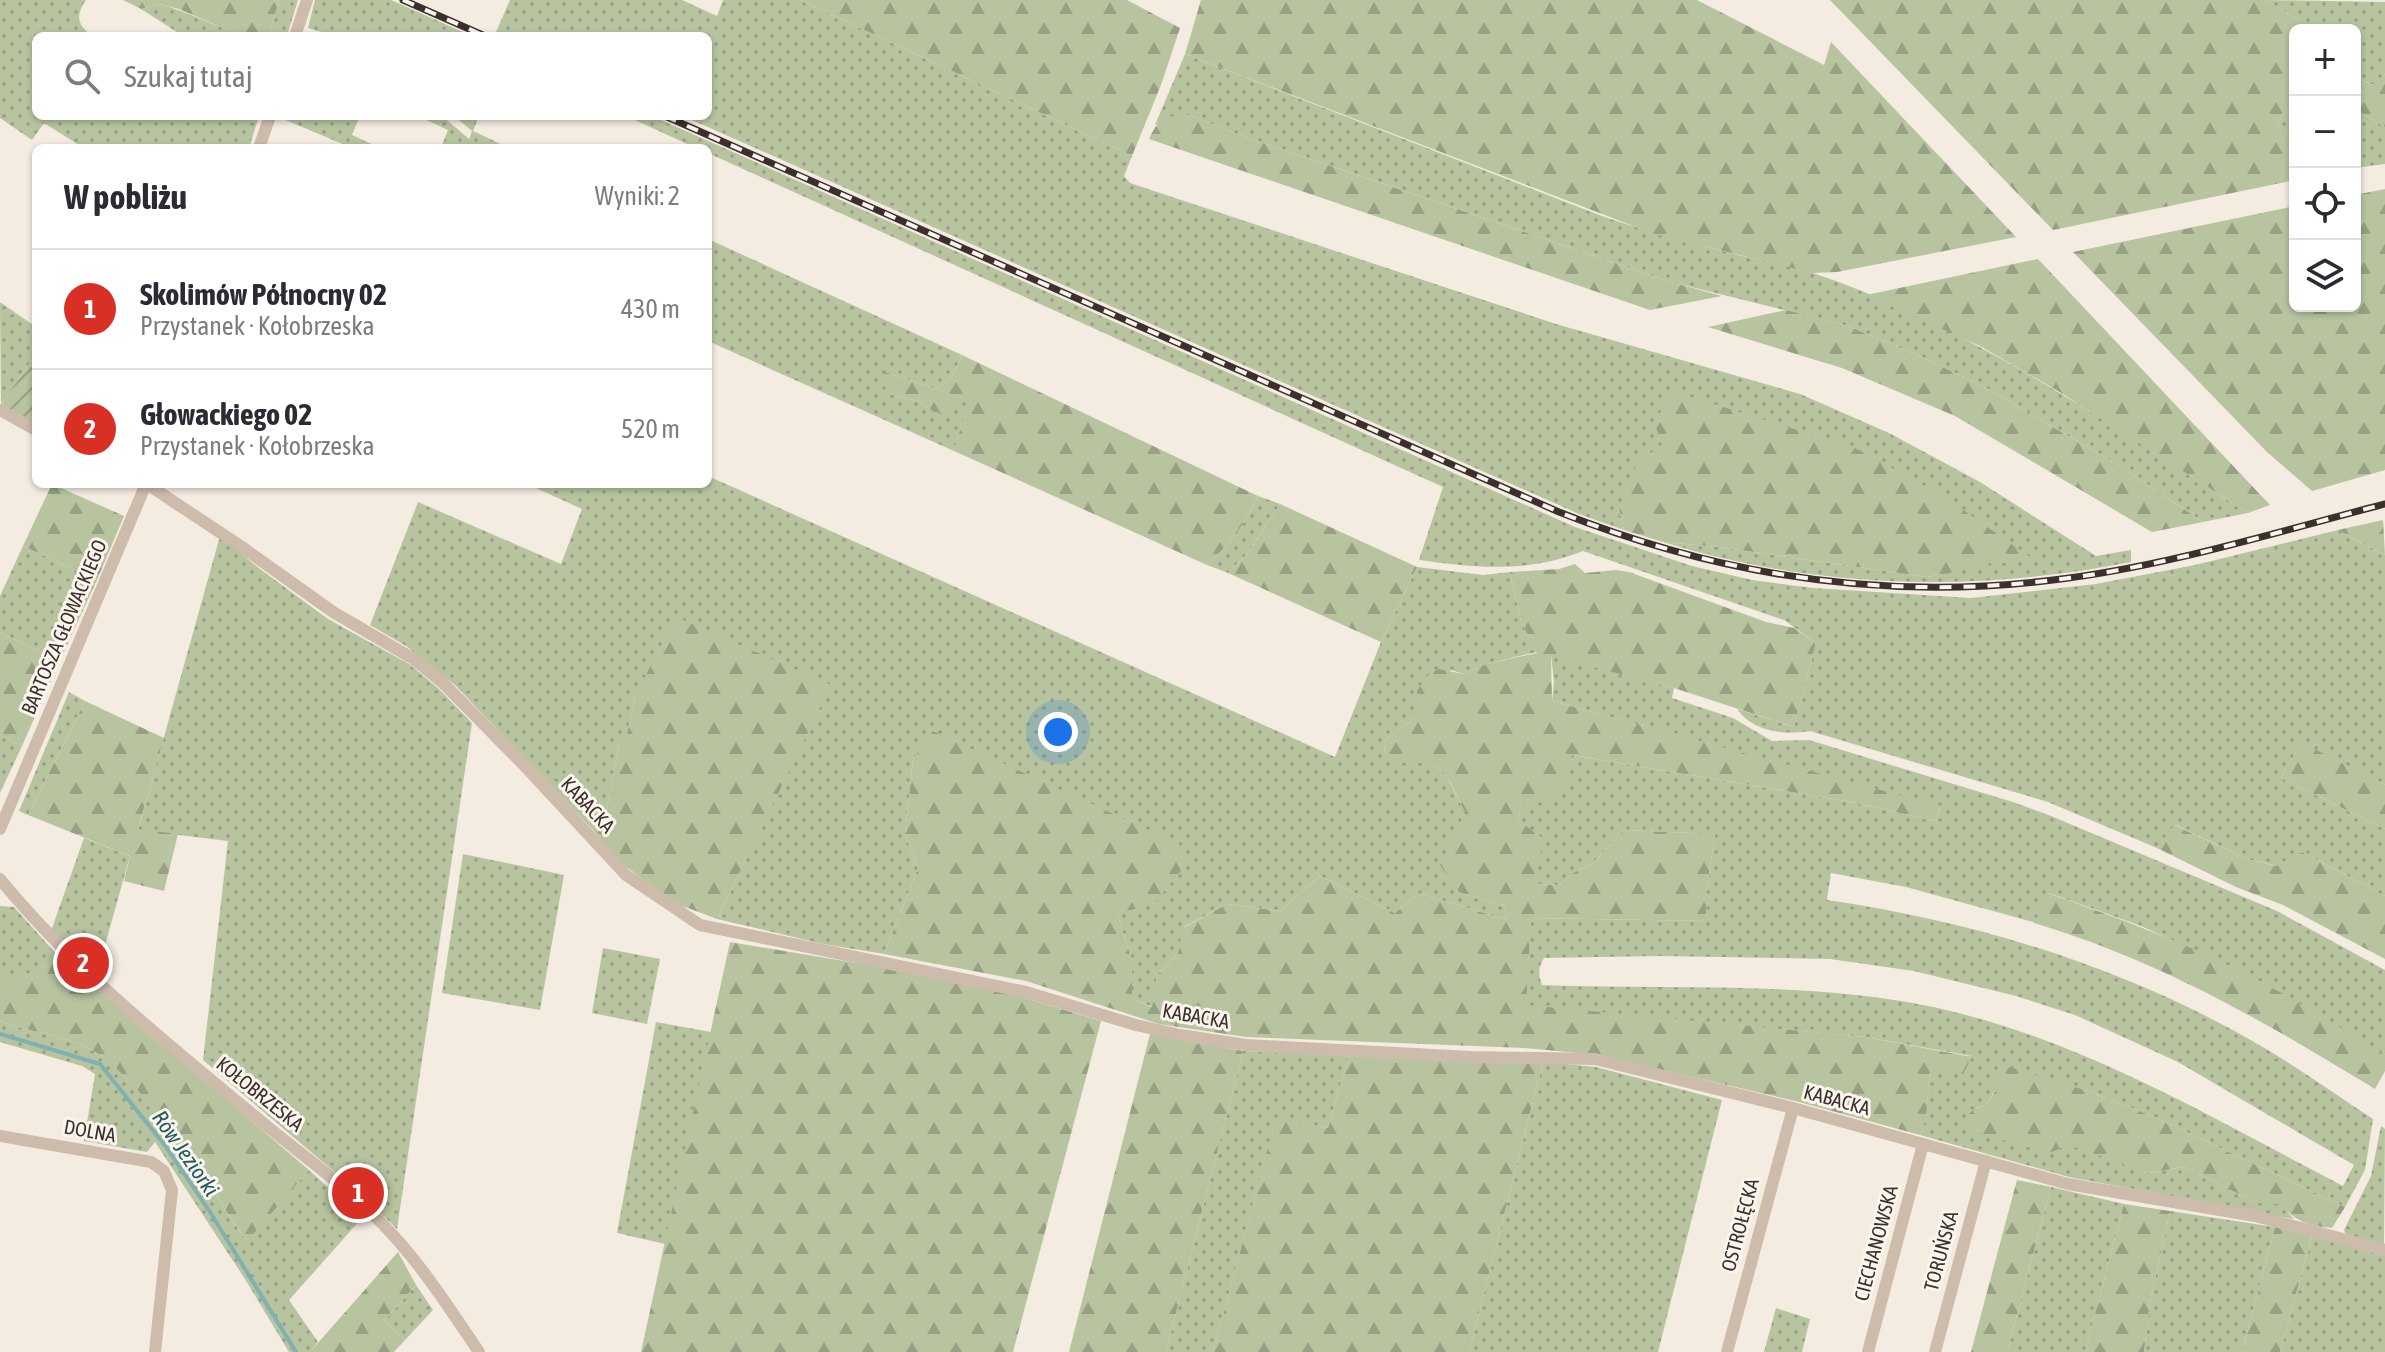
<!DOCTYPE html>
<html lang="pl">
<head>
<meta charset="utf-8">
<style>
	:root { --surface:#fff; --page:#f7f7f7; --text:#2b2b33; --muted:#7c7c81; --line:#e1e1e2; --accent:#d93025 }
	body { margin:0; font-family:"Asap Condensed",sans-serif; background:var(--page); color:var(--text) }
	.controls { position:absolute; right:24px; top:24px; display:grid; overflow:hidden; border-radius:12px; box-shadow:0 2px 6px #0004 }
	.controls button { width:72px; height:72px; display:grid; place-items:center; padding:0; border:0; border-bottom:2px solid var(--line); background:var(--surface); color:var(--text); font:40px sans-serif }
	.you { position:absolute; left:1058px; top:732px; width:28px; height:28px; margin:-20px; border:6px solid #fff; border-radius:50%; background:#1a73e8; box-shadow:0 0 0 12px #1a73e833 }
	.badge { display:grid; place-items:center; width:52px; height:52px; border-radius:50%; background:var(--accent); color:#fff; font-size:26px; font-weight:700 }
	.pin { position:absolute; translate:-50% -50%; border:4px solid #fff; box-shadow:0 2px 8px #0006 }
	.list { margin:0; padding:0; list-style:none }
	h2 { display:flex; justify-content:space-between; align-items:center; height:104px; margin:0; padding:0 32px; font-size:34px }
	h2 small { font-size:26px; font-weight:400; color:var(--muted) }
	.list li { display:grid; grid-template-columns:52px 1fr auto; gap:24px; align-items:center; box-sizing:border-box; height:120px; padding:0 32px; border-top:2px solid var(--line) }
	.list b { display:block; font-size:30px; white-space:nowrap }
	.list p { margin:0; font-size:26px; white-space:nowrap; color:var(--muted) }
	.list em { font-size:26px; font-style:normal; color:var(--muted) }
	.icon { flex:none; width:44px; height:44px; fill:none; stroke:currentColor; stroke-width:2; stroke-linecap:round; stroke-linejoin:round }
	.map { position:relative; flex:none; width:2385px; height:1352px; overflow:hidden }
	.search { position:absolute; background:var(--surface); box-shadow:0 2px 6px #0004; left:32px; top:32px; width:680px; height:88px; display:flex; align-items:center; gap:20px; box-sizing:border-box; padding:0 28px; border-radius:12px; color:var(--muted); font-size:30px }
	.panel { position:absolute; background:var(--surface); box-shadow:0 2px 6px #0004; left:32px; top:144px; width:680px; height:344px; border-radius:12px }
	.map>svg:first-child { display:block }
	.grass { fill:url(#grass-dots); fill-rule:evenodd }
	.forest { fill:url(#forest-firs) }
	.garden { fill:url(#garden-furrows) }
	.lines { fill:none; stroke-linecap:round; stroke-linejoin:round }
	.stream { stroke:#7fb0b2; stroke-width:4 }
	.minor { stroke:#cdbbac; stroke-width:12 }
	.rail-casing { stroke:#3b302b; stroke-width:7 }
	.rail { stroke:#fbf5ee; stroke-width:4; stroke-dasharray:12; stroke-linecap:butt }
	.labels { text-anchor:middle; stroke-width:6; stroke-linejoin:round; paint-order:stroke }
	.street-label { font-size:20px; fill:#3b302b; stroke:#fbf5ee }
	.water-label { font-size:22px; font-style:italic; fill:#1f5a5e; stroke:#fbf5ee }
</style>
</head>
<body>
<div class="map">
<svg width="2385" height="1352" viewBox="0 0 2385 1352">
	<defs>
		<pattern id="grass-dots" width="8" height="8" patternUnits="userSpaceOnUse" patternTransform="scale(2)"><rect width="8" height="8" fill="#b8c4a0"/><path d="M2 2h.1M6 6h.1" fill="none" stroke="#97a083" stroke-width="1.8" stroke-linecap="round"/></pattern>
		<pattern id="forest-firs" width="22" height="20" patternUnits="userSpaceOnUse" patternTransform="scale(2)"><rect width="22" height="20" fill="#b8c4a0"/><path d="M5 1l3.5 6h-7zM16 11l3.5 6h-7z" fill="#97a083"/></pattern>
		<pattern id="garden-furrows" width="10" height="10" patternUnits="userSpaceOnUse" patternTransform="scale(2)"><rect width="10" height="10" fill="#b8c4a0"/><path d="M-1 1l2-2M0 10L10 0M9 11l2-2" fill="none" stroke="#97a083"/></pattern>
	</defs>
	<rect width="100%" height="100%" fill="#f4ebe1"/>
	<g class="grass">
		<path d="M0 0H86C75 15 77 26 93 36H36V116H259L249 148H78L79 145 44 123 32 140 0 118Z"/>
		<polygon points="279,0 298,0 287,36 269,36"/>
		<path d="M315 0H391L472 36C423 36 354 44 308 28Z"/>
		<path d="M510 0H682L717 16 723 0H801L1132 156 1124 176 1130 183 1556 324 1800 394 1889 433 1980 482 2096 556 2131 550V562C1975 593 1816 589 1663 542L1719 547 1927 577 2030 557 1662 446 1619 509 1624 530 1579 514 683 116H708V36H503L496 32Z"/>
		<polygon points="2265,0 2385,2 2385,74 2374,85 2355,78 2355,30 2297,30 2299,20"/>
		<path d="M159 4C190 12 217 28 248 36L180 34 141 9Z"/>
		<path d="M1185 54 1602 216C1648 232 1695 244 1742 256 1765 261 1790 266 1813 273 1970 326 2109 424 2248 513L2203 522 2123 468 1988 389 1922 357 1848 326 1671 282 1240 135 1189 115 1155 125Z"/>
		<polygon points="2295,96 2295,134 2277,123"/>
		<polygon points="2355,109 2385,127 2385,164 2355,168"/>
		<polygon points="276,116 360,116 352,135 380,148 352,148"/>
		<polygon points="424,116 442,116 469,139 472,131 454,116 479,116 473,131 509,148 441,148 448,130 424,119"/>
		<path d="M626 116H652L1575 527 1692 566 1752 580 1813 588 1971 598 2096 584 2195 565 2338 530 2385 555V785L2301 743 2281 778 2385 829V896L2302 852 2277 866 2250 860 2175 825 2157 848 2048 802 1810 731C1784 735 1753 732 1737 709L1794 727 1816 643 1784 620 1583 551C1529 573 1476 568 1419 560L1443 487 708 153V148H696Z"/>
		<polygon points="708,239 962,355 955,372 937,389 885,372 890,394 920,402 934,412 957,397 970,398 954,451 708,341"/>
		<polygon points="0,302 36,327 36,354 1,404"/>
		<polygon points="708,476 1335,757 1381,642 1417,567 1483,575 1510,572 1521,622 1537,652 1486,664 1464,674 1451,670 1421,714 1384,741 1385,754 1429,762 1445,773 1465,812 1460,893 1505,905 1507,920 1418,893 1395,913 1320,876 1280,911 1227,904 1184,927 1178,953 1157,975 1153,1007 1132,999 1132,961 1117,913 934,731 913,759 905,834 918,868 884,954 823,944 717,919 830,685 635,696 626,740 619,745 607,808 592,829 455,685 406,646 370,625 418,502 561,564 582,509 527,484 708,484"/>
		<path d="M1258 496 1280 504 1248 553 1228 573 1207 565C1229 544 1246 524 1258 496Z"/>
		<polygon points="220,536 260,569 328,619 409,664 438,688 472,723 397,1229 365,1198 203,1060 228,841 138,830"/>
		<polygon points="23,546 97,580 60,660 0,633 0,596"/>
		<path d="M1551 655 1674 688 1672 698 1733 718 1772 741 1809 740 2016 803 2051 816 2277 911 2385 970V1055L2252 977 2141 926 2049 893 2037 923 1906 887 1831 873 1827 900C1978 922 2128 968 2261 1046 2299 1068 2336 1095 2373 1119L2365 1170 2345 1207 2157 1118 2088 1091 1999 1065 1995 1090 1986 1106 1976 1108 2148 1173 2184 1167 2257 1203H2279L2294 1219 2069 1177 1920 1135 1926 1117 1930 1069 1971 1056 1866 1037 1525 1006 1531 918 1706 921V893L1715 834 1624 830 1593 863 1573 873 1560 885 1534 884 1518 820 1522 805 1546 800 1572 755 1851 802 1936 821 1940 807 1552 701 1554 682ZM1659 956 1830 959 1914 971 2016 996 2075 1015 2178 1062 2354 1165 2343 1186C2208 1116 2074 1035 1923 1005 1801 981 1667 990 1542 985 1538 974 1538 968 1544 958Z"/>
		<polygon points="69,692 85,701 28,815 19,811"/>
		<polygon points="0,735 22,746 0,793"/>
		<polygon points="84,838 130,856 97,974 51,931"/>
		<polygon points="463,854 564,875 540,1010 442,993"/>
		<polygon points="0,906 14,907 60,958 8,984 0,968"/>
		<polygon points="603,948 660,959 647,1024 592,1013"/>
		<path d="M0 1021C28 1032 61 1034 88 1048 142 1074 210 1189 246 1240L309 1170 362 1218 289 1300 318 1342 310 1352H289L245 1279 155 1142 147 1152 84 1141 95 1074 82 1066 0 1042Z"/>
		<polygon points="656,1022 711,1032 665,1244 617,1233"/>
		<polygon points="1243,1051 1349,1055 1328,1128 1276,1119 1213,1352 1166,1352"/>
		<polygon points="1543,1062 1596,1067 1722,1100 1658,1352 1469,1352"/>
		<polygon points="2381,1126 2385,1129 2384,1245 2346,1235 2344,1230 2371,1176"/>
		<polygon points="2051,1187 2124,1204 2085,1352 2007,1352"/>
		<polygon points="2170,1211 2275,1227 2242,1352 2144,1352 2150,1302"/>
		<polygon points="2312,1236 2385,1256 2385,1352 2280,1352"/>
		<polygon points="416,1285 433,1310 405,1340 384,1321"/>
		<polygon points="1776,1308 1810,1319 1802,1352 1764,1352"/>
	</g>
	<g class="forest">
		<polygon points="123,0 279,0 269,36 248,36 230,31 179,9 159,4 141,9"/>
		<polygon points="801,0 1127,0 1180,28 1161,85 1132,156"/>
		<polygon points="1201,0 1697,0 1824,65 1831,42 2016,237 1837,272 1812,273 1654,234 1185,54"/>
		<polygon points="1830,0 2265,0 2299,20 2297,30 2295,30 2295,96 2277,123 2295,134 2295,180 2053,230"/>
		<polygon points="2385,74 2385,127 2355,109 2355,78 2373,85"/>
		<path d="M1189 115 1240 135 1671 282 1722 296 1650 310 1149 139C1159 117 1166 116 1189 115Z"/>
		<polygon points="2385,189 2385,470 2312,491 2267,452 2073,252 2295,206 2295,306 2355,306 2355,195"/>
		<polygon points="2038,259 2270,505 2248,513 2058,391 1980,346 1866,295"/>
		<polygon points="1786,310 1848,326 1922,357 1988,389 2123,468 2203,522 2152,532 1955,416 1842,368 1708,327"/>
		<path d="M962 355 1258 496C1246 524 1229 544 1207 565L954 451 969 399 957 397 952 413 934 412 920 402 890 394 881 381 885 372 937 389 955 372Z"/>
		<polygon points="1675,392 1855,448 1945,497 2031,558 1927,577 1719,547 1663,542 1624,530 1619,509 1638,461 1662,446 1654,421"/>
		<polygon points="52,484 124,516 97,580 23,546"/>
		<polygon points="1280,504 1417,567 1381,642 1228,573 1248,553"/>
		<polygon points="2383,520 2385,555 2338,530"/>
		<path d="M1575 564 1585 573 1616 570 1629 572 1766 622 1794 628 1816 643 1794 727 1674 688 1551 656 1552 701 1940 806 1936 821 1851 802 1572 755 1564 791 1546 800 1522 806 1518 820 1544 839 1534 884 1560 885 1573 873 1593 863 1624 830 1715 834 1706 893V921L1531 918 1526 1005 1866 1037 1972 1057 1963 1074 1930 1070 1926 1118 1920 1135 1799 1102 1599 1055 1525 1048 1246 1037 1159 1024 1026 981 884 954 918 868 905 834 913 759 933 731 1179 844 1189 861 1154 904 1117 913 1132 961V999L1152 1007 1157 975 1178 953 1183 928 1227 904 1280 911 1320 876 1395 913 1418 893 1507 920 1505 905 1460 893 1440 865 1465 812C1441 764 1446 762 1391 763L1385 754 1384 741 1421 714 1417 691 1425 678 1437 669 1464 674 1486 664 1537 653 1521 622 1510 572 1559 569Z"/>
		<polygon points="676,617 831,685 717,919 672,902 619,861 592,829 607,808 619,745 626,739 635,696"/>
		<polygon points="0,633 60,660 22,746 0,735"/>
		<polygon points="85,701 164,738 138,829 178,834 164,891 124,881 130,856 28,815"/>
		<polygon points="2301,742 2385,785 2385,829 2281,778"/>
		<polygon points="2174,825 2250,860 2276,866 2302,852 2385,896 2385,959 2283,905 2236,887 2157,848"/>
		<path d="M2048 893C2118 918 2187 943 2252 977 2298 1001 2341 1028 2385 1055V1071L2375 1089C2266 1022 2158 960 2034 923Z"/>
		<polygon points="730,942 904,971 1005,992 1101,1021 1013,1352 641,1352"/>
		<path d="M60 958 309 1170 247 1241C210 1189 142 1075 88 1048 61 1034 28 1032 0 1021V968L9 983Z"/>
		<polygon points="1150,1034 1243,1051 1166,1352 1069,1352"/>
		<polygon points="1349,1055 1543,1062 1469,1352 1213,1352 1276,1118 1328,1128"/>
		<path d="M1999 1064 2088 1091 2157 1118 2345 1207 2332 1228C2307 1226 2296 1221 2279 1204L2257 1203 2184 1167 2148 1173 2069 1145 2049 1153 1961 1128C1965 1115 1972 1108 1986 1106L1995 1091 1993 1084Z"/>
		<polygon points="2017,1180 2051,1187 2007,1352 1971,1352"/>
		<polygon points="2124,1204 2170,1211 2150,1302 2144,1352 2085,1352"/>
		<polygon points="2275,1227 2312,1236 2280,1352 2242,1352"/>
		<polygon points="398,1252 416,1285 384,1321 405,1340 394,1352 310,1352"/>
	</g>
	<polygon class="garden" points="36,354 36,425 1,404"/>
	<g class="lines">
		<polyline class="stream" points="0,1034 100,1064 166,1147 210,1212 296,1352"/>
		<g class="minor">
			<polyline points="295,36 307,0"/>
			<polyline points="259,148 270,116"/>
			<polyline points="0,410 36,430"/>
			<polyline points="147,484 242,547 333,612 412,658 442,682 520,761 626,875 700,925 1026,992 1136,1025 1180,1035 1246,1045 1471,1057 1595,1059 1793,1108 2068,1184 2255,1216 2385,1250"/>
			<polyline points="0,829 146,484"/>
			<path d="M0 879C78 974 174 1049 268 1127 310 1161 356 1194 392 1234 425 1270 452 1312 479 1352"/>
			<polyline points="0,1136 151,1162 164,1171 172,1190 155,1352"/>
			<polyline points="1727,1352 1793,1108"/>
			<polyline points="1868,1352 1923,1144"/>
			<polyline points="1935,1352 1986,1161"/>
		</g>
		<g class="rail-casing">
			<g id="rail">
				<polyline points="403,0 485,36"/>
				<path d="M665 116 1559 512C1717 575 1884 601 2053 580 2165 567 2276 532 2385 504"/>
			</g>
		</g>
		<use href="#rail" class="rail"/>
	</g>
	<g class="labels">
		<g class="street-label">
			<text transform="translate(64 627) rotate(-67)" y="7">BARTOSZA GŁOWACKIEGO</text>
			<text transform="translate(588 805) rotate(47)" y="7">KABACKA</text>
			<text transform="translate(1196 1016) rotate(10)" y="7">KABACKA</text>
			<text transform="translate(260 1094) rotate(39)" y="7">KOŁOBRZESKA</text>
			<text transform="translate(1837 1100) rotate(15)" y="7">KABACKA</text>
			<text transform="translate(90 1131) rotate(10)" y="7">DOLNA</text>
			<text transform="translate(1740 1225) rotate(-75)" y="7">OSTROŁĘCKA</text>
			<text transform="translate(1876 1243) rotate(-75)" y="7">CIECHANOWSKA</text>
			<text transform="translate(1941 1251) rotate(-75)" y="7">TORUŃSKA</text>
		</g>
		<g class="water-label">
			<text transform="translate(186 1153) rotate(55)" y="8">Rów Jeziorki</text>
		</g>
	</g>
</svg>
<div class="controls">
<button>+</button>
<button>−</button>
<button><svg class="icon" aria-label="locate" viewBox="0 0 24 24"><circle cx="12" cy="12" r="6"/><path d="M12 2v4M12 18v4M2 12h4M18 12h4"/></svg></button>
<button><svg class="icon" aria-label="layers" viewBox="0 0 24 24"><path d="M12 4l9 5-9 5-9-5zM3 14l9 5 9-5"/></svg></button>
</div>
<div class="you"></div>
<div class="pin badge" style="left:358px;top:1193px">1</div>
<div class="pin badge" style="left:83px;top:963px">2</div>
<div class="search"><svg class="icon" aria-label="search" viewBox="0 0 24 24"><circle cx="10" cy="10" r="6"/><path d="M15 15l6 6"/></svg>Szukaj tutaj</div>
<section class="panel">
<h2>W pobliżu<small>Wyniki: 2</small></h2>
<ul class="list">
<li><span class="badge">1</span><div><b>Skolimów Północny 02</b><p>Przystanek · Kołobrzeska</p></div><em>430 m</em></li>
<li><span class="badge">2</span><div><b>Głowackiego 02</b><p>Przystanek · Kołobrzeska</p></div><em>520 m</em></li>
</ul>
</section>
</div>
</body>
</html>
